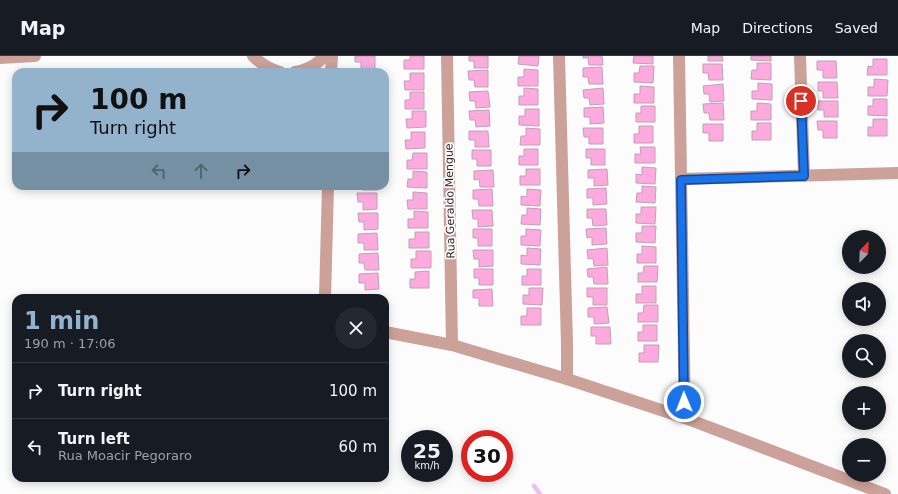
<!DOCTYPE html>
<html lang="en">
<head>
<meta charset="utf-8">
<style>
  body { margin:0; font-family:"DejaVu Sans",sans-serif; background:#242831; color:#f1f3f6; height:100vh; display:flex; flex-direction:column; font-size:15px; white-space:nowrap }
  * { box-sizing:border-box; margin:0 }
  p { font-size:13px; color:#9ea1a6 }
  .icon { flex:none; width:22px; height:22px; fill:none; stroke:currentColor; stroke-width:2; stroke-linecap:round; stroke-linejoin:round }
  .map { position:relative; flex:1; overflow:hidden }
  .drawer { position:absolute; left:12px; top:238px; width:377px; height:188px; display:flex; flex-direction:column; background:#171b24; border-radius:12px; box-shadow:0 2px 10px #0003 }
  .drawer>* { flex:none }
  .hud { position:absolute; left:12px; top:12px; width:377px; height:122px; border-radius:12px; box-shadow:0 2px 10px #0003; background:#93b3cc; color:#111; overflow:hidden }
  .needle { width:26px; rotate:23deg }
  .tools { position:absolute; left:842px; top:174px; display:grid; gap:8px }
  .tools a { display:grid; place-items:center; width:44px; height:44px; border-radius:50%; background:#171b24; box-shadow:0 2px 10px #0003; font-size:20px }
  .speed { position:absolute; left:401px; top:374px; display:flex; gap:8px; font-size:20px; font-weight:700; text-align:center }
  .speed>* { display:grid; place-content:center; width:52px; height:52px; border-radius:50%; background:#171b24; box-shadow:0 2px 10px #0003; line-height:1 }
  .speed small { font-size:10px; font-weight:400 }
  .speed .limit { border:6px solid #d22; background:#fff; color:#111 }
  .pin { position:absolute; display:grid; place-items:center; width:34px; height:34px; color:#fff; margin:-17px; border:2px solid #fff; border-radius:50%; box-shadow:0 1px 4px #0007 }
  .me { position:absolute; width:44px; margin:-22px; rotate:359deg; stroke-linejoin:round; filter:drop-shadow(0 0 3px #0008) }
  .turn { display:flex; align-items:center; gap:14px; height:84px; padding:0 12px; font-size:18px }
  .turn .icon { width:52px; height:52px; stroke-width:2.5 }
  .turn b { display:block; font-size:28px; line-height:34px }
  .lanes { display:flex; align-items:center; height:38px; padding:0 12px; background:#0003; justify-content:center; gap:20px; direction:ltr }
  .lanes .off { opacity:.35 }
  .round { display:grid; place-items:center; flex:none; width:42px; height:42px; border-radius:21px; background:#242831 }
  .summary { display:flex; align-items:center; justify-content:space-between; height:68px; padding:0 12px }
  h1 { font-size:24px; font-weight:700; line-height:30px; color:#93b3cc }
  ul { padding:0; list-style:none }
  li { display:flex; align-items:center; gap:12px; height:56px; padding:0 12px; border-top:1px solid #363941 }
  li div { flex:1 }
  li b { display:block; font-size:15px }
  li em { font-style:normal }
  header { display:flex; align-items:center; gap:24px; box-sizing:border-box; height:56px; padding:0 20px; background:#171b24; border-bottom:1px solid #363941 }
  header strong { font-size:19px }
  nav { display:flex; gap:22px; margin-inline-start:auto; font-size:14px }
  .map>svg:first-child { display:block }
</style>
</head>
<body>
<header>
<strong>Map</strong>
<nav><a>Map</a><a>Directions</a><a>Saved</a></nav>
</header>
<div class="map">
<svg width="898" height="438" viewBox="0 0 898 438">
  <rect width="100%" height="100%" fill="#fcfcfc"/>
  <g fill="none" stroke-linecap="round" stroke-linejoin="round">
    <path stroke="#ebbef8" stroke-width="4.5" d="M534,430L540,438"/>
  </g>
  <g fill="#fdabde" stroke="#c0a0b3">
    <path d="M355,0H375V13H361V6H355Z"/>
    <path d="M410,0H424V13H404V4H410Z"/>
    <path d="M469,0H488V12H474V5H469Z"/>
    <path d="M519,0H539L538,10L518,8Z"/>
    <path d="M583,0H602L603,9H589L588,2H583Z"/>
    <path d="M634,0H653V8L633,7Z"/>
    <path d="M708,0H722L723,5H708Z"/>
    <path d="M751,0H771V5L751,4Z"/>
    <path d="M873,3H887V19H867L868,10L873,11Z"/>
    <path d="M817,5H836L837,22H823V14H817Z"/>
    <path d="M757,7H771V24L751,23L752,14H757Z"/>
    <path d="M703,8H722L723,24H709L708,17H703Z"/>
    <path d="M640,10H654L653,27L634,26V17H639Z"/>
    <path d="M602,11L603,28H589L588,21H583V12Z"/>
    <path d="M524,13L538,14V30H518V21H524Z"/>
    <path d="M488,14V31H475L474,24H469L468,15Z"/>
    <path d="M410,17H424V34H405L404,25H410Z"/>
    <path d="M874,23L888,24L887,40H868V31H874Z"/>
    <path d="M818,26H837L838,42H823V35H818Z"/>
    <path d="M758,27L772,28V44L752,43V35H758Z"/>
    <path d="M723,28L724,45L710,46L709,38H704L703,30Z"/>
    <path d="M640,30L654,31V47H634V38H640Z"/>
    <path d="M524,32L538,33V49H519V40H524Z"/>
    <path d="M603,32L604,48L590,49L589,42H584L583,34Z"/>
    <path d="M488,35L490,51L476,52L475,45H470L469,36Z"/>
    <path d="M410,36H424V53H405V44H410Z"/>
    <path d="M873,43H887V60L868,59V50H873Z"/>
    <path d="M818,45H838V61H824V54H818Z"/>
    <path d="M723,47L724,64H710L709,57H704L703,48Z"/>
    <path d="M757,47L771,48V64H751V55H757Z"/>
    <path d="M641,50H655V66H636V57H641Z"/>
    <path d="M603,51L604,67L590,68V61H584V52Z"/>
    <path d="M525,53H539V70L519,69V60H525Z"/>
    <path d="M489,54L490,70L476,71L475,64H470L469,55Z"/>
    <path d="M412,55H426V71L407,72L406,63H412Z"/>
    <path d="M873,63H887V80H868V71H873Z"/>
    <path d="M817,65H837V82H823V74H818Z"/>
    <path d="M757,67H771V84H752V75H757Z"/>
    <path d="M703,68H723V85H709V77H703Z"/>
    <path d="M639,70H653V87H634V78H639Z"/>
    <path d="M526,72L540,73V89H520L521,80H526Z"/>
    <path d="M583,72H603V88H589V81H584Z"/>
    <path d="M469,75H488L489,91H475V84H469Z"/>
    <path d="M411,76H425V92L406,93L405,84H411Z"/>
    <path d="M640,91H655V107H635V98H641Z"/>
    <path d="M524,93H538V109H519V100H524Z"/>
    <path d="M586,93H605V109H591V102H586Z"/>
    <path d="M472,94H491V110H477V103H472Z"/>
    <path d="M413,97H427V113H407V104H412Z"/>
    <path d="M642,111L656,112L655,128L636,127V118L642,119Z"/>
    <path d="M526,113H540V129H520V120H526Z"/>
    <path d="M607,113L608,129L594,130V122H588V114Z"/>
    <path d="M493,114L494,131H480L479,123L474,124V115Z"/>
    <path d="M413,115L427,116V132L407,131L408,123H413Z"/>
    <rect x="363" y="130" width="14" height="4"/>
    <path d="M642,130L656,131L655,147L636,146L637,137H642Z"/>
    <path d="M606,132L607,148L593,149V142H587V133Z"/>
    <path d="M492,133L493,150H479L478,143H473V134Z"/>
    <path d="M527,133L541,134L540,150L521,149V140L527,141Z"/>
    <path d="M413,136L427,137V153H408L407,144H413Z"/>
    <path d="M357,137H377V153L363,154V146H358Z"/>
    <path d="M641,151H656L655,168L636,167V158H641Z"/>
    <path d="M527,152L541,153L540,169L521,168L522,159H527Z"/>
    <path d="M587,153H606L607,169L593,170L592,162H587Z"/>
    <path d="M472,154H492L493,170L478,171V163H473Z"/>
    <path d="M414,155L428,156V172H408V163H414Z"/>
    <path d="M358,157H378V173L364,174V166H359Z"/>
    <path d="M642,170H656L655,187L636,186V177H642Z"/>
    <path d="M606,172L607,188L592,189V181L587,182L586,173Z"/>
    <path d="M473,173H492V190H478V182H473Z"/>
    <path d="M526,173L541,174L540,190L521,189V180H526Z"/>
    <path d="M415,176H429V192H409V183H415Z"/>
    <path d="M377,177L378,194H364V187H358V178Z"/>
    <path d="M642,190L656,191V207H637V198H642Z"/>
    <path d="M527,192L541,193L540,209L521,208V199L527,200Z"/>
    <path d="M607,192L608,209L594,210L593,202L588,203L587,194Z"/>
    <path d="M473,194H493V210L479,211V203H474Z"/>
    <path d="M416,195H431V212H411V203H416Z"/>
    <path d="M378,197L379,214H365L364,207H359V198Z"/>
    <path d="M644,210H658L657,226H638V217H643Z"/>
    <path d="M607,211L608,228H594L593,221H588L587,213Z"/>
    <path d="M474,213H493V229H479V222H474Z"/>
    <path d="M527,213H541V229H522V220H527Z"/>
    <path d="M429,215V232H410V223H415V216Z"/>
    <path d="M378,217L379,233L365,234V227H359V218Z"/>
    <path d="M642,230H656V247H636V238H642Z"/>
    <path d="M529,232H543L542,249L523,248V239H529Z"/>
    <path d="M587,232H607V249H593V241H587Z"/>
    <path d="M492,233L493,250H479V242H473V234Z"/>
    <path d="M644,249H658V266H638V257H643Z"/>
    <path d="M607,251L609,267L594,268V261H588V252Z"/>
    <path d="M527,252H541V269H521V260H527Z"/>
    <path d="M643,269H657V285H638V276H643Z"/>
    <path d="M591,271H610L611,288H596V280H591Z"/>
    <path d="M644,289H659L658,306H639V297H644Z"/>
  </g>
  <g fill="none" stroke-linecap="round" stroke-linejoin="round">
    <g stroke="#cba19a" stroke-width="12">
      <path d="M253,0C261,8 269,13 280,16"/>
      <path d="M447,0L452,289"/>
      <path d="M559,0L567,288V323"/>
      <path d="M679,0L685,362"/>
      <path d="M800,0L804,120"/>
      <path d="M0,2L35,0"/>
      <path d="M295,16C307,14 317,9 324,0"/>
      <path d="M331,16L332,0"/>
      <path d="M681,123L898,117"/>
      <path d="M325,242L328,130"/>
      <path d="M385,276L452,289L567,323L685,362L885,438"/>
    </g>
  </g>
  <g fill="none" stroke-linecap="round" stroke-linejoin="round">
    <defs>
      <path id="route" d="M684,346L681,124L804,120L801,45"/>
    </defs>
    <use href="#route" stroke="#114b97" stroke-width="10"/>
    <use href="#route" stroke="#1a73e8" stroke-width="7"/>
  </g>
  <g text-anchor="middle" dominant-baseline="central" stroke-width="3.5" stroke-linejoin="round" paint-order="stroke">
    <g font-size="11" fill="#332427" stroke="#fcfcfc">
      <text transform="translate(450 145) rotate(-91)">Rua Geraldo Mengue</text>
    </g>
  </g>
</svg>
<div class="tools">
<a><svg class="needle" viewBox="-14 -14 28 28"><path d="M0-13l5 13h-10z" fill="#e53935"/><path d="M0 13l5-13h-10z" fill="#9ea1a6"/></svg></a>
<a><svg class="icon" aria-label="sound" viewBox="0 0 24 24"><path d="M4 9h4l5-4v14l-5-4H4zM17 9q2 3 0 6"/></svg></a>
<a><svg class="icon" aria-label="search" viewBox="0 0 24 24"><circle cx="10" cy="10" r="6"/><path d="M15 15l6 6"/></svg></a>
<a>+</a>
<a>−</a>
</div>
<div class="speed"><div>25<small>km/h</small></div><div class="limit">30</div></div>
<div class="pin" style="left:801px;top:45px;background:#d93025"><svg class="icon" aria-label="arrive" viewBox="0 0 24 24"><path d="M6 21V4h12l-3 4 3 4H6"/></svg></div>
<svg class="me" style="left:684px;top:346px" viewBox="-20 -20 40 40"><circle r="17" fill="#1a73e8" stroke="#fff" stroke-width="3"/><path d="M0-11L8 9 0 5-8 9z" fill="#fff"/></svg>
<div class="hud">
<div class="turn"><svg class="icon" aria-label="right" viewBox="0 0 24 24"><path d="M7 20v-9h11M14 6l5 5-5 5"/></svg><div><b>100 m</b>Turn right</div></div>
<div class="lanes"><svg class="icon off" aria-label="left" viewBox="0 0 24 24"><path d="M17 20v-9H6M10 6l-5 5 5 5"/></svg><svg class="icon off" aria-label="ahead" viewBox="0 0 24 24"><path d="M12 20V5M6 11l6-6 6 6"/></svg><svg class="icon" aria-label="right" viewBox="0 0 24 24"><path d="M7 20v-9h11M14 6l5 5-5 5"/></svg></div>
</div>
<section class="drawer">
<div class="summary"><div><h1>1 min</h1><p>190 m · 17:06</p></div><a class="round"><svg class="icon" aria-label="close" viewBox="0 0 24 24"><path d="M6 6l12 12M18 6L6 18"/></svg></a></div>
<ul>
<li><svg class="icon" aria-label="right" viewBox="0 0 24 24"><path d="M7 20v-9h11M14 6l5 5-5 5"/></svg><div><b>Turn right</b></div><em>100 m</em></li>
<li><svg class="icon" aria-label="left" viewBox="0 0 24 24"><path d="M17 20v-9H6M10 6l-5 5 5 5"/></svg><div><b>Turn left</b><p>Rua Moacir Pegoraro</p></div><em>60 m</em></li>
</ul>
</section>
</div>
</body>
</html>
